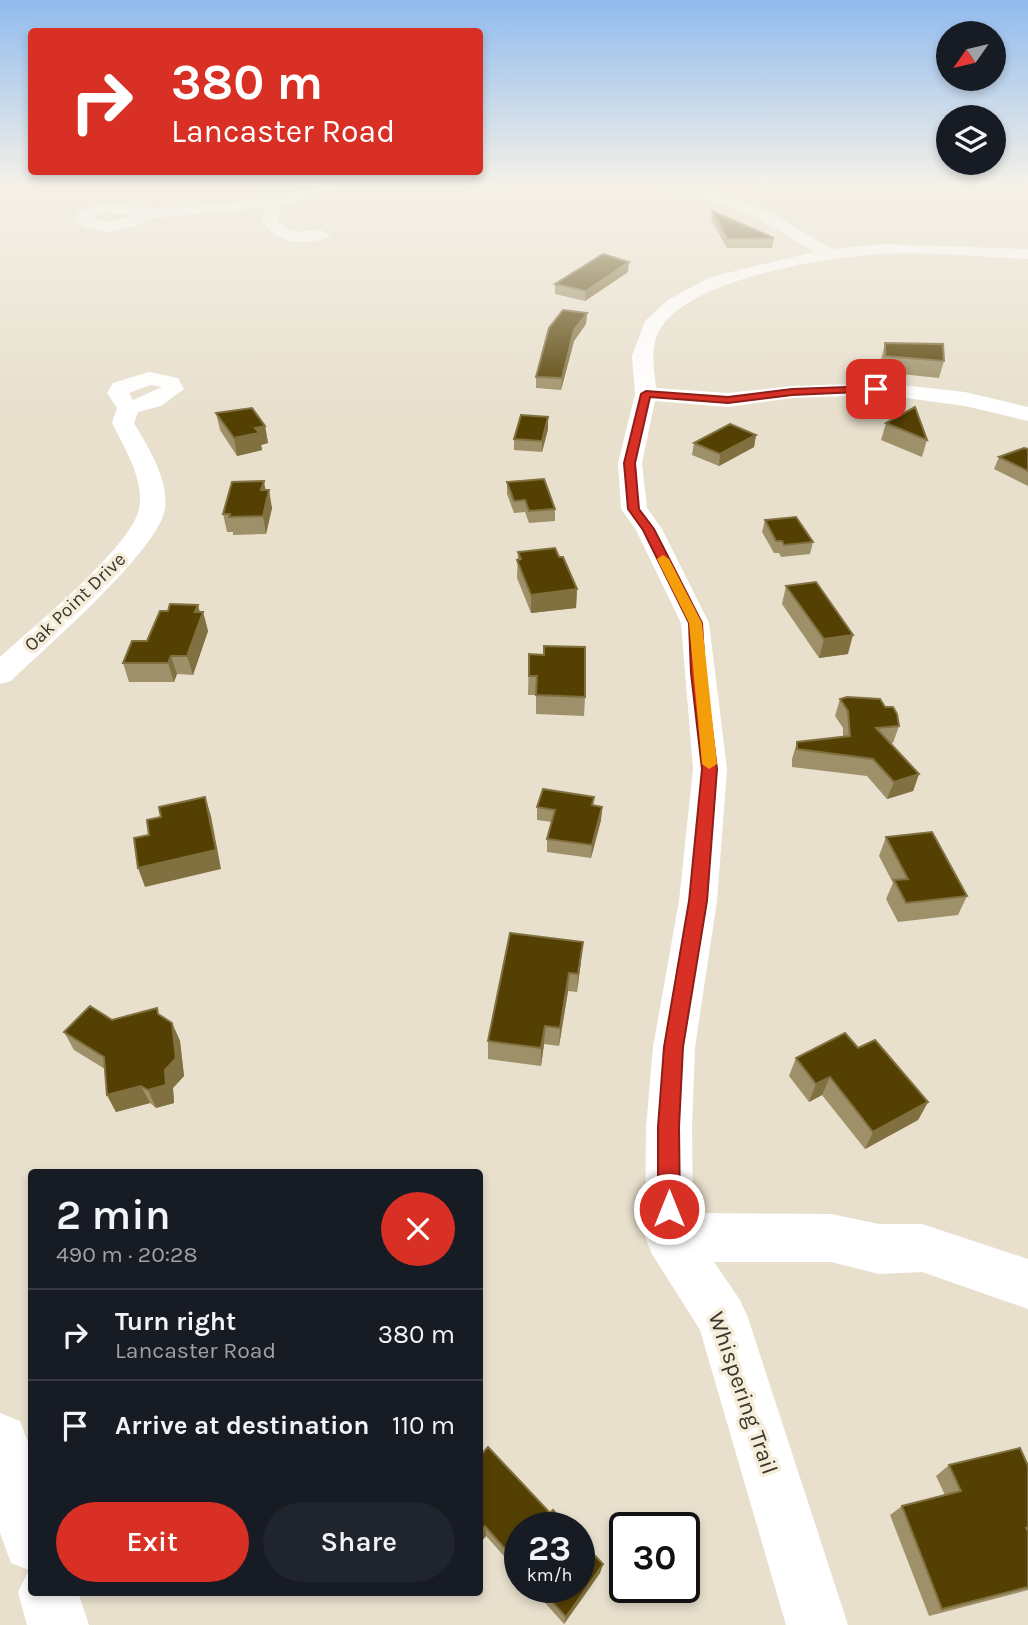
<!DOCTYPE html>
<html lang="en">
<head>
<meta charset="utf-8">
<style>
  body { margin:0; font-family:Karla,sans-serif; background:#20242c; color:#f1f3f6; height:100vh; display:flex; flex-direction:column; font-size:26px; white-space:nowrap }
  * { box-sizing:border-box; margin:0 }
  p { font-size:23px; color:#9ea1a6 }
  .icon { flex:none; width:38px; height:38px; fill:none; stroke:currentColor; stroke-width:2; stroke-linecap:round; stroke-linejoin:round }
  .map { position:relative; flex:1; overflow:hidden }
  .sheet { position:absolute; left:28px; top:1169px; width:455px; height:427px; display:flex; flex-direction:column; background:#171b24; border-radius:7px; box-shadow:0 4px 10px #0003 }
  .sheet>* { flex:none }
  .banner { position:absolute; left:28px; top:28px; width:455px; height:147px; border-radius:7px; box-shadow:0 4px 10px #0003; background:#d93025; color:#fff; overflow:hidden }
  .needle { width:46px; rotate:236deg }
  .fabs { position:absolute; left:936px; top:21px; display:grid; gap:14px }
  .fabs a { display:grid; place-items:center; width:70px; height:70px; border-radius:50%; background:#171b24; box-shadow:0 4px 10px #0003; font-size:35px }
  .speed { position:absolute; left:504px; top:1512px; display:flex; gap:14px; font-size:35px; font-weight:700; text-align:center }
  .speed>* { display:grid; place-content:center; width:91px; height:91px; border-radius:50%; background:#171b24; box-shadow:0 4px 10px #0003; line-height:1 }
  .speed small { font-size:18px; font-weight:400 }
  .speed .limit { border:4px solid #111; border-radius:10px; background:#fff; color:#111 }
  .pin { position:absolute; display:grid; place-items:center; width:60px; height:60px; color:#fff; margin:-30px; border-radius:14px; box-shadow:0 4px 10px #0006 }
  .me { position:absolute; width:77px; margin:-38px; rotate:0deg; stroke-linejoin:round; filter:drop-shadow(0 0 5px #0008) }
  .turn { display:flex; align-items:center; gap:24px; height:147px; padding:0 28px; font-size:32px }
  .turn .icon { width:91px; height:91px; stroke-width:2.5 }
  .turn b { display:block; font-size:49px; line-height:60px }
  .round { display:grid; place-items:center; flex:none; width:74px; height:74px; border-radius:37px; background:#20242c }
  .overview { display:flex; align-items:center; justify-content:space-between; height:119px; padding:0 28px }
  h1 { font-size:42px; font-weight:600; line-height:52px }
  .cta { display:flex; gap:14px; margin-top:auto; padding:14px 28px }
  .cta a { flex:1; height:80px; border-radius:42px; background:#d93025; color:#fff; font-size:28px; font-weight:600; line-height:80px; text-align:center }
  .cta a+a { background:#20242c; color:#f1f3f6 }
  ul { padding:0; list-style:none }
  li { display:flex; align-items:center; gap:21px; height:91px; padding:0 28px; border-top:2px solid #363941 }
  li div { flex:1 }
  li b { display:block; font-size:26px }
  li em { font-style:normal }
  .map>svg:first-child { display:block }
</style>
</head>
<body>
<div class="map">
<svg width="1028" height="1625" viewBox="0 0 1028 1625">
  <rect width="100%" height="100%" fill="#e8e0cd"/>
  <g fill="none" stroke-linecap="round" stroke-linejoin="round">
    <g fill="#fff" fill-rule="evenodd">
      <path d="M330,184H352L350,187L282,204L278,221C296,243 316,221 330,235L328,238C302,245 278,245 262,221L266,207L153,218L132,227L108,232L84,227L74,220L79,212C111,199 128,209 159,208C216,207 276,199 330,184ZM105,213L134,215L108,222L91,218Z"/>
      <path d="M652,184H677L720,194L771,213L832,249L882,244L1028,249V259C979,257 928,251 879,254C823,258 696,278 662,326C649,344 654,368 656,388L728,393L792,386L884,383L965,392L1028,407V421L965,406L884,395L792,398L728,407L655,401L642,463L647,508L662,529L709,623L727,769L717,901L695,1047L692,1127L693,1213L831,1214L879,1224H922L1028,1259V1309L922,1272L879,1274L831,1262H714L740,1300L748,1318L848,1625H786L700,1330L652,1254L645,1237L646,1127L653,1047L679,901L693,769L681,623L636,530L621,509L618,463L635,394L632,356L645,321L668,300L710,277L814,252L759,219L710,200L654,187Z"/>
      <path d="M149,372L178,378L184,389L161,406L138,412L134,423C148,447 169,479 165,509C158,551 45,648 11,681L0,684V657C31,629 132,546 139,509C145,480 124,447 112,423L117,408L107,393L113,383ZM151,385L162,387L133,400L129,393Z"/>
      <path d="M0,1413L20,1421L32,1453V1592H78L89,1625H27L18,1592L29,1570L11,1563L0,1533Z"/>
    </g>
  </g>
  <g fill="#9e9068">
    <path d="M712,211L774,238L772,248H727L711,220Z"/>
    <path d="M628,272L585,301L555,294V284Z"/>
    <path d="M587,313L586,324L574,341L561,390L536,388V377Z"/>
    <path d="M885,343L944,361L939,378L881,372V359Z"/>
    <path d="M216,413L265,426L268,443L261,445L262,450L237,456L220,430Z"/>
    <path d="M886,423L927,440L922,457L881,440Z"/>
    <path d="M548,429L542,452L514,450V439Z"/>
    <path d="M756,435L754,447L719,466L692,455L694,443Z"/>
    <path d="M1028,449V486L994,469L999,457Z"/>
    <path d="M507,482L555,509V521L529,523L525,512L514,513L507,494Z"/>
    <path d="M265,490L272,508L266,534L233,535V532H227L223,514Z"/>
    <path d="M765,520L813,542L810,554L781,557L779,553H774L762,532Z"/>
    <path d="M518,552L559,557L577,589L576,608L531,613L517,578Z"/>
    <path d="M786,586L848,654L819,658L782,604Z"/>
    <path d="M198,605L200,612H203L208,631L193,675L177,674L174,682H129L123,663L147,641L168,611Z"/>
    <path d="M529,654L585,697L584,716L536,714V695H528Z"/>
    <path d="M840,699L899,726L893,743H890L919,774L913,791L887,799L867,776L792,767V759L797,742L843,737V728L835,716Z"/>
    <path d="M593,806L602,807L601,820L591,858L547,852V839L552,822L537,820V807Z"/>
    <path d="M886,837L967,896L958,915L898,922L886,899L893,883L879,856Z"/>
    <path d="M581,961L577,992L568,991L559,1046L544,1044L541,1066L488,1059V1041Z"/>
    <path d="M160,1016L172,1023L180,1041L184,1076L173,1088L174,1103L156,1108L150,1103L116,1112L107,1095L105,1069L74,1050L64,1032L112,1020Z"/>
    <path d="M858,1048L928,1102L918,1120L865,1149L822,1095L809,1102L789,1076L796,1058Z"/>
    <path d="M480,1456L569,1528H520V1574L486,1536L480,1543Z"/>
    <path d="M949,1465L1028,1466V1590L929,1616L890,1515L902,1506L945,1495L936,1476Z"/>
    <path d="M603,1564L600,1573L564,1624L531,1587H579Z"/>
  </g>
  <g fill="#817040">
    <path d="M629,262L628,272L585,301L586,291Z"/>
    <path d="M587,313L586,324L574,341L561,390L562,378L574,330Z"/>
    <path d="M548,417V429L542,452V441Z"/>
    <path d="M265,426L268,443L261,445L262,450L237,456L234,438L255,428Z"/>
    <path d="M756,435L754,447L719,466L720,454Z"/>
    <path d="M264,481L267,498L269,490L272,508L266,534L263,516L261,490Z"/>
    <path d="M577,589L576,608L531,613V595Z"/>
    <path d="M198,605L201,618L203,612L208,631L193,675L187,656L195,612Z"/>
    <path d="M853,635L848,654L819,658L824,639Z"/>
    <path d="M171,656L177,674L174,682L168,663Z"/>
    <path d="M919,774L913,791L887,799L894,782Z"/>
    <path d="M205,797L211,816L221,869L145,887L138,868Z"/>
    <path d="M602,807L601,820L591,858L592,845Z"/>
    <path d="M583,942L581,961L577,992L578,974Z"/>
    <path d="M569,973L568,991L559,1046L560,1028Z"/>
    <path d="M172,1023L180,1041L184,1076L173,1088L174,1103L156,1108L148,1090L165,1070Z"/>
    <path d="M545,1026L544,1044L541,1066V1048Z"/>
    <path d="M830,1077L822,1095L809,1102L816,1084Z"/>
    <path d="M141,1086L150,1103L116,1112L107,1095Z"/>
    <path d="M928,1102L918,1120L865,1149L873,1132Z"/>
    <path d="M485,1526L486,1536L480,1543V1533Z"/>
    <path d="M603,1564L600,1573L564,1624L566,1617Z"/>
  </g>
  <g fill="#554003" stroke="#817040" stroke-width="2">
    <path d="M712,211L774,238L728,239Z"/>
    <path d="M603,254L629,262L586,291L555,284Z"/>
    <path d="M563,310L587,313L574,330L562,378L536,377L549,328Z"/>
    <path d="M885,343L943,344L944,361L885,356Z"/>
    <path d="M915,407L927,440L886,423Z"/>
    <path d="M252,408L265,426L255,428L259,433L234,438L216,413Z"/>
    <path d="M521,415L548,417L542,441L514,439Z"/>
    <path d="M730,424L756,435L720,454L694,443Z"/>
    <path d="M1024,448L1028,449V471L999,457Z"/>
    <path d="M544,479L555,509L529,511L525,500L514,501L507,482Z"/>
    <path d="M264,481L261,490H269L263,516L229,517L230,514H223L232,482Z"/>
    <path d="M796,517L813,542L784,545L782,541H776L765,520Z"/>
    <path d="M555,548L559,557H563L577,589L531,595L517,560L521,559L518,552Z"/>
    <path d="M816,582L853,635L824,639L786,586Z"/>
    <path d="M170,604L198,605L195,612H203L187,656H171L168,663H123L132,641H147L160,611H168Z"/>
    <path d="M544,646L585,647V697L536,695L537,676H529V654L544,655Z"/>
    <path d="M847,697L880,699L885,707H893L897,714L899,726L876,728L919,774L894,782L873,759L797,749V742L850,736L848,711L840,699Z"/>
    <path d="M543,789L594,797L592,805L602,807L592,845L547,839L555,810L537,807Z"/>
    <path d="M205,797L216,850L138,868L134,838L149,835L147,820L161,817L159,807Z"/>
    <path d="M932,832L967,896L906,903L894,880L908,879L886,837Z"/>
    <path d="M510,933L583,942L578,974L569,973L560,1028L545,1026L541,1048L488,1041Z"/>
    <path d="M90,1006L112,1020L157,1008L158,1014L172,1023L176,1058L165,1070L166,1085L148,1090L141,1086L107,1095L104,1057L64,1032Z"/>
    <path d="M845,1033L858,1048L875,1040L928,1102L873,1132L830,1077L816,1084L796,1058Z"/>
    <path d="M488,1447L550,1513L553,1510L569,1528H520V1566L485,1526L480,1533V1456Z"/>
    <path d="M1020,1448L1028,1466V1527L1026,1528L1028,1531V1587L942,1609L902,1506L961,1491L949,1465Z"/>
    <path d="M579,1539L603,1564L566,1617L539,1587H579Z"/>
  </g>
  <linearGradient id="sky" x2="0" y2="1"><stop stop-color="#90bbee"/><stop offset="0.45" stop-color="#f5f1e8"/><stop offset="1" stop-color="#f5f1e8" stop-opacity="0"/></linearGradient>
  <rect width="1028" height="411" fill="url(#sky)"/>
  <path fill="#d93025" stroke="#8d1f18" stroke-width="2" d="M876,386L881,389L880,391L792,395L728,403L650,397L635,463L639,509L654,529L702,623L705,673L717,769L707,901L683,1047L679,1127L680,1209L676,1217L669,1220L661,1217L658,1209V1127L664,1047L689,901L702,769L691,673L689,623L643,530L628,509L624,463L641,394L646,391L728,397L792,389Z"/>
  <path fill="#f59e0b" d="M663,555L669,559L702,623L717,764L709,769L702,764L689,623L657,559Z"/>
  <g text-anchor="middle" dominant-baseline="central" stroke-width="7" stroke-linejoin="round" paint-order="stroke">
    <g font-size="19" fill="#39362e" stroke="#f5edda">
      <text transform="translate(75 602) rotate(-44)">Oak Point Drive</text>
    </g>
    <g font-size="23" fill="#39362e" stroke="#f5edda">
      <text transform="translate(743 1393) rotate(71)">Whispering Trail</text>
    </g>
  </g>
</svg>
<div class="fabs">
<a><svg class="needle" viewBox="-14 -14 28 28"><path d="M0-13l5 13h-10z" fill="#e53935"/><path d="M0 13l5-13h-10z" fill="#9ea1a6"/></svg></a>
<a><svg class="icon" aria-label="layers" viewBox="0 0 24 24"><path d="M12 4l9 5-9 5-9-5zM3 14l9 5 9-5"/></svg></a>
</div>
<div class="speed"><div>23<small>km/h</small></div><div class="limit">30</div></div>
<div class="pin" style="left:876px;top:389px;background:#d93025"><svg class="icon" aria-label="arrive" viewBox="0 0 24 24"><path d="M6 21V4h12l-3 4 3 4H6"/></svg></div>
<svg class="me" style="left:669px;top:1209px" viewBox="-20 -20 40 40"><circle r="17" fill="#d93025" stroke="#fff" stroke-width="3"/><path d="M0-11L8 9 0 5-8 9z" fill="#fff"/></svg>
<div class="banner">
<div class="turn"><svg class="icon" aria-label="right" viewBox="0 0 24 24"><path d="M7 20v-9h11M14 6l5 5-5 5"/></svg><div><b>380 m</b>Lancaster Road</div></div>
</div>
<section class="sheet">
<div class="overview"><div><h1>2 min</h1><p>490 m · 20:28</p></div><a class="round" style="background:#d93025;color:#fff"><svg class="icon" aria-label="close" viewBox="0 0 24 24"><path d="M6 6l12 12M18 6L6 18"/></svg></a></div>
<ul>
<li><svg class="icon" aria-label="right" viewBox="0 0 24 24"><path d="M7 20v-9h11M14 6l5 5-5 5"/></svg><div><b>Turn right</b><p>Lancaster Road</p></div><em>380 m</em></li>
<li><svg class="icon" aria-label="arrive" viewBox="0 0 24 24"><path d="M6 21V4h12l-3 4 3 4H6"/></svg><div><b>Arrive at destination</b></div><em>110 m</em></li>
</ul>
<div class="cta"><a>Exit</a><a>Share</a></div>
</section>
</div>
</body>
</html>
